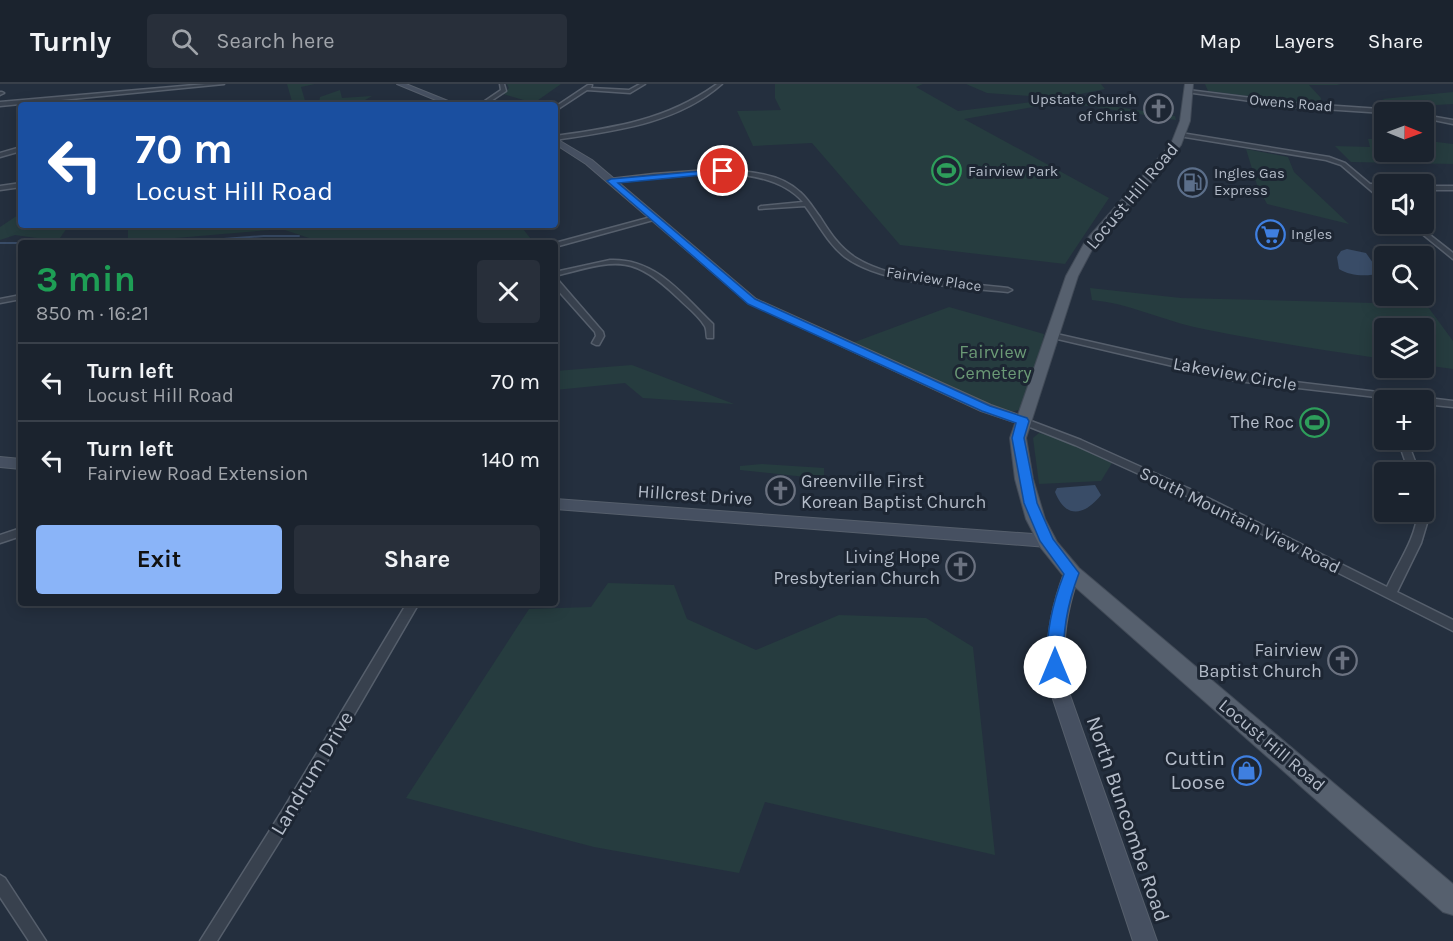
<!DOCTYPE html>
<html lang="en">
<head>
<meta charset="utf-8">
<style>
  body { margin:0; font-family:Karla,sans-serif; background:#282f3a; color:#f1f3f6; height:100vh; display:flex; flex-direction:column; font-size:22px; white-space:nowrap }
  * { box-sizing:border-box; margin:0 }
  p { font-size:20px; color:#a0a4aa }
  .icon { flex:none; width:33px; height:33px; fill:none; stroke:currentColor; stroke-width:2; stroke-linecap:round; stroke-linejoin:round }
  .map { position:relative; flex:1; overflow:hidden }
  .side { position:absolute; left:18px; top:156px; width:540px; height:366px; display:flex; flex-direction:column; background:#1b232e; border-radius:6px; box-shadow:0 3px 15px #0003,0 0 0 2px #39404a }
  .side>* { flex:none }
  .guide { position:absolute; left:18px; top:18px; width:540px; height:126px; border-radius:6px; box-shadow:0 3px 15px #0003,0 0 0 2px #39404a; background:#1a4fa0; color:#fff; overflow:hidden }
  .needle { width:39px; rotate:91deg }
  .fabs { position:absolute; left:1374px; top:18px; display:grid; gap:12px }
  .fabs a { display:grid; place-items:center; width:60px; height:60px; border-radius:6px; background:#1b232e; box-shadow:0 3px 15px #0003,0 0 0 2px #39404a; font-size:30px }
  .pin { position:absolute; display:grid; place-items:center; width:51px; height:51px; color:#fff; margin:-26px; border:3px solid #fff; border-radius:50%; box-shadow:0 2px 6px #0007 }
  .me { position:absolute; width:66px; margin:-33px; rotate:0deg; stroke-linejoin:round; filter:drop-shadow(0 0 4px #0008) }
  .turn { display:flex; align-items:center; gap:21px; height:126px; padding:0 18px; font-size:27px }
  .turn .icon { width:78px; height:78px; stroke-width:2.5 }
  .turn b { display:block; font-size:42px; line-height:51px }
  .round { display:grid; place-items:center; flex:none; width:63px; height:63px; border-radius:6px; background:#282f3a }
  .summary { display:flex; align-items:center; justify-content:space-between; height:102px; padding:0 18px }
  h1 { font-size:36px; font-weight:700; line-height:45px; color:#1e9e55 }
  .button { display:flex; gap:12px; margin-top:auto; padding:12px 18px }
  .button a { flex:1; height:69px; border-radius:6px; background:#8ab4f8; color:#111; font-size:24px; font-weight:700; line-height:69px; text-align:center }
  .button a+a { background:#282f3a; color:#f1f3f6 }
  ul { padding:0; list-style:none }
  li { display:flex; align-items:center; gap:18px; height:78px; padding:0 18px; border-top:2px solid #39404a }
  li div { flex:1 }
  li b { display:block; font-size:22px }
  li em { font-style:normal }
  header { display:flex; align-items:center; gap:36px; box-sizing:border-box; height:84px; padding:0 30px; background:#1b232e; border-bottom:2px solid #39404a }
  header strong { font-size:28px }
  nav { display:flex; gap:33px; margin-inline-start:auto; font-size:21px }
  .search { width:420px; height:54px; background:#282f3a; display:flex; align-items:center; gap:15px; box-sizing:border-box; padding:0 21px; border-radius:6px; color:#a0a4aa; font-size:22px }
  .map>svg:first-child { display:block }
</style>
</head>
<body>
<header>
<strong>Turnly</strong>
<div class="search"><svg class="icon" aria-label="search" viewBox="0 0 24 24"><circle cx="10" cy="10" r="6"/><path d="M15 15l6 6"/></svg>Search here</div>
<nav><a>Map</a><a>Layers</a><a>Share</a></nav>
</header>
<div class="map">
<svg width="1453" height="857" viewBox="0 0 1453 857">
  <rect width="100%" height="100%" fill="#242f3e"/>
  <g fill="#263c3f">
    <path d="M287,0H315L301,3L306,20L319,19L320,13L340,6L342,14L372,12L358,20L370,21H293Z"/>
    <path d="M507,0H561L534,19L503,10L509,4Z"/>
    <path d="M775,0H923L916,3L958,27L1040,17L1051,20L964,35L1109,114L1065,180L900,161L812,59L753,62L737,27L781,26L775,14Z"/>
    <path d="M966,0H1101L1105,5L1070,12L1067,15L1175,32L1176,36L1089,22L1069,21L1043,13L987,9Z"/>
    <path d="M1205,0H1337L1341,1H1309L1321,14L1320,21L1208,7Z"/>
    <path d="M1453,8V20L1403,23L1382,15Z"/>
    <path d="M1424,47L1429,57L1453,60V80L1351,78L1335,62L1370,63L1368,55H1384V68H1424Z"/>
    <path d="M1246,65L1288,73L1294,88L1349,140L1267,120L1257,101Z"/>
    <path d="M21,129V141H69L58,157L15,151L0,156V143Z"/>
    <path d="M128,141H520L534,159H365L361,154L318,157L282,145L128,158Z"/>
    <path d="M1090,204L1181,214L1411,220L1405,212H1420L1453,257V285L1424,281V244H1384V275C1321,266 1256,256 1194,243C1160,235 1127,219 1092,216Z"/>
    <path d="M949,223L1044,250L1040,271L1021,325L1012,328L998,326L852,259Z"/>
    <path d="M632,281L734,320L643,314L625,299L555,306V287Z"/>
    <path d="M1039,349L1061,355L1112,379L1101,397L1039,400L1033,354Z"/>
    <path d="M762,380L824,384V395L740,386V382Z"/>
    <path d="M608,499L674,501L687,535L756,566L839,531L926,534L973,563L995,771L765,718L739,789L594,763L406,714L529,525L591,523Z"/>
  </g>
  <g fill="#394c67">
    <path d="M1347,165L1366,169L1380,189C1367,193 1350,192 1339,185L1337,173L1341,167Z"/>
    <path d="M1095,401L1101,411C1085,431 1066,436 1055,408L1057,404Z"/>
  </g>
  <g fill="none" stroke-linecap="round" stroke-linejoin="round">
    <g stroke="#394c67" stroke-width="2">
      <path d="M0,159H21"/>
      <path d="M171,159L264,152H299"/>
    </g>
    <defs>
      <g id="street">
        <path d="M206,0H224L0,22V18Z"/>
        <path d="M500,0H504L506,7L485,21H479L501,6Z"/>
        <path d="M640,0H645L630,9L587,6L555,27V23L588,1H592L591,4L629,6Z"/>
        <path d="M717,0H722C677,40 613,47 555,56V52C614,44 667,36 717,0Z"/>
        <path d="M1188,6L1293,19L1395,26L1398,28L1384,29L1293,23L1186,8Z"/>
        <path d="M0,8H2L4,9L0,11Z"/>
        <path d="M1424,31L1453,36V40L1424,34Z"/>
        <path d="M1181,49L1329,73L1345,79L1370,100H1385L1384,104H1375L1384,112V117L1382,116L1341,81L1326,76L1179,52V50Z"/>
        <path d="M21,63V67L0,73V69Z"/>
        <path d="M709,86C739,87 776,86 800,108C808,115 814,125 820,133C830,149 840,164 856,174C897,199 961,198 1008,204L1012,206L1008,208C961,203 883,201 845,173C828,160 818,139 805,122L759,125V123L761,122L803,118C764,73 664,92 611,99L608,97L611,95L654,90Z"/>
        <path d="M21,99V103L0,106V102Z"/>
        <rect x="1424" y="102" width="29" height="4"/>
        <path d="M655,132L658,134L657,135L555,163V159Z"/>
        <path d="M1410,140H1416L1453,169V175Z"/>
        <path d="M610,176C656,174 683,211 713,240V254H707C706,250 707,244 704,241C698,231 686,222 678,214C630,168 615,177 555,192V188Z"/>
        <path d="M555,196H558L603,248L604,252L599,261H596L592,259L596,252L595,248L555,203Z"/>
        <path d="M21,211V215L0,219V215Z"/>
        <path d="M1049,249H1052L1237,291L1453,317V323L1424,320V316H1402L1237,297L1049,253Z"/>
        <path d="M1023,334L1081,356L1190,405L1387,503C1399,477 1415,456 1418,428H1424V424L1427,425L1428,428L1427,439L1421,459L1397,508L1453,536V547L1183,410L1075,361L1020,339L1018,337L1020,335Z"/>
        <path d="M1398,356H1407L1419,388H1409Z"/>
        <path d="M21,444V452L0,459V451Z"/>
        <path d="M407,519H419L294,734L217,857H200L284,724Z"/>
        <path d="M0,791L5,794L46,857H29L0,813Z"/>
      </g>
      <g id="secondary">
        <path d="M397,0H406L458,21H448Z"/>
        <path d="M555,54L592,76L756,215L991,321L1028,334L1030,337L1023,341L981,327L748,219L586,80L555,60Z"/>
        <path d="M0,373L21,375V385L0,383Z"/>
        <path d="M555,415L1047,451L1052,453L1055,457L1052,461L1047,463L555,425Z"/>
        <path d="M1072,483L1078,485L1080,489C1066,526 1061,561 1066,600L1157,857H1133L1048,600C1044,561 1050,526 1064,489L1066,485Z"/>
      </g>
      <path id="primary" d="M1185,0H1193L1190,37L1181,61L1156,93L1095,160L1078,192L1026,354L1033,395L1045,435L1057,458L1079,484L1453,800V831L1443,828L1065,494L1041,464L1026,435L1015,395L1010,354L1066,192L1086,156L1171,60L1180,37Z"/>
    </defs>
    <use href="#street" stroke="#565f6c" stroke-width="3"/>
    <use href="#secondary" stroke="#565f6c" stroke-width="2"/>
    <use href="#primary" stroke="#414a57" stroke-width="2"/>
    <use href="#street" fill="#38414e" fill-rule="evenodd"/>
    <use href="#secondary" fill="#465061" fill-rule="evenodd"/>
    <use href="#primary" fill="#56606e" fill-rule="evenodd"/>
  </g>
  <path fill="#1a73e8" stroke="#114b97" stroke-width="1.5" d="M725,85L726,87L723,89L618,99L755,215L990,322L1027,334L1029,337L1024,354L1037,419L1053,455L1079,489C1066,523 1063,548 1063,583L1060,588L1055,590L1049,588L1046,583C1047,548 1051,523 1064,490L1040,457L1024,419L1012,354L1016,339L982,327L748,220L607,97L611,95Z"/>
  <defs>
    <symbol id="church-ring" viewBox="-11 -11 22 22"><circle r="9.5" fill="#1d2633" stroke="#6b7280" stroke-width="1.5"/><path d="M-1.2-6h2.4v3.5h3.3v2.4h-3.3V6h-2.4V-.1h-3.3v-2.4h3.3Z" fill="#6b7280"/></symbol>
    <symbol id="stadium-ring" viewBox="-11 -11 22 22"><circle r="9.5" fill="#1d2633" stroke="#2e9e5b" stroke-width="1.5"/><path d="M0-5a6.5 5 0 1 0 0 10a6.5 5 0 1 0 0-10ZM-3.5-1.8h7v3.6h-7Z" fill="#2e9e5b"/></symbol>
    <symbol id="fuel-ring" viewBox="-11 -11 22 22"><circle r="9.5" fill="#1d2633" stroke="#5c6f8a" stroke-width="1.5"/><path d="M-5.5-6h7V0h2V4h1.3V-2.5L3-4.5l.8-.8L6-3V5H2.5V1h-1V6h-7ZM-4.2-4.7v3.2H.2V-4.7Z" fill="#5c6f8a"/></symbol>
    <symbol id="supermarket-ring" viewBox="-11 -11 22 22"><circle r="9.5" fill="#1d2633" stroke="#3f7fe0" stroke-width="1.5"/><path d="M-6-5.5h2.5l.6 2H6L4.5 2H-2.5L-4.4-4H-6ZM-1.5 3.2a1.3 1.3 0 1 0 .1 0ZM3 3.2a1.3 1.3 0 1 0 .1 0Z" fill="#3f7fe0"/></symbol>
    <symbol id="shop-ring" viewBox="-11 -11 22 22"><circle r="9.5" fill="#1d2633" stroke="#3f7fe0" stroke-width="1.5"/><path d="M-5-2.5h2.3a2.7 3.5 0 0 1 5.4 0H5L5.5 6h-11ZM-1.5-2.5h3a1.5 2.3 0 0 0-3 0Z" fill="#3f7fe0"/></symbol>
  </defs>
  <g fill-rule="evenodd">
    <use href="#church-ring" x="1142" y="8" width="33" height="33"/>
    <use href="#stadium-ring" x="930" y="70" width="33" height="33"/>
    <use href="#fuel-ring" x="1176" y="82" width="33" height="33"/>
    <use href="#supermarket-ring" x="1254" y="134" width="33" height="33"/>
    <use href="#stadium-ring" x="1298" y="322" width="33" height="33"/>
    <use href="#church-ring" x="764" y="390" width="33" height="33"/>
    <use href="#church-ring" x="944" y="466" width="33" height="33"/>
    <use href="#church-ring" x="1326" y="560" width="33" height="33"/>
    <use href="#shop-ring" x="1230" y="670" width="33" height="33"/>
  </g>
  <g text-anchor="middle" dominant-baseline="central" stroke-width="6" stroke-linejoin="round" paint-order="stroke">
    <g font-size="15" fill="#b4bcc9" stroke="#1d2633" text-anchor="start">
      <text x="1137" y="15" text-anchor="end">Upstate Church<tspan x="1137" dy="17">of Christ</tspan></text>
      <text x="968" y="87">Fairview Park</text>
      <text x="1214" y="89">Ingles Gas<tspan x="1214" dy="17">Express</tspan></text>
      <text x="1291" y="150">Ingles</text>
    </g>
    <g font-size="15" fill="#b4bcc9" stroke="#1d2633">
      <text transform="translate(1291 19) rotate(5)">Owens Road</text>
      <text transform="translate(934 195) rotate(9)">Fairview Place</text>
    </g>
    <g font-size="18" fill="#b4bcc9" stroke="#1d2633">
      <text transform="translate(1132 112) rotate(-50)">Locust Hill Road</text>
      <text transform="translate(1235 290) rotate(10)">Lakeview Circle</text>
      <text transform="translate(695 411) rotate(4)">Hillcrest Drive</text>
      <text transform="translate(1240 436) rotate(26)">South Mountain View Road</text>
      <text transform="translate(1272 661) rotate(40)">Locust Hill Road</text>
    </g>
    <g font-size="18" fill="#6b9a76" stroke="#1d2633">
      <text x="993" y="268">Fairview<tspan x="993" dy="21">Cemetery</tspan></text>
    </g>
    <g font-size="18" fill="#b4bcc9" stroke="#1d2633" text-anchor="end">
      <text x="1294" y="338">The Roc</text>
      <text x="801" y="397" text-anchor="start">Greenville First<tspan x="801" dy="21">Korean Baptist Church</tspan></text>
      <text x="940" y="473">Living Hope<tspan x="940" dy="21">Presbyterian Church</tspan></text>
      <text x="1322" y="566">Fairview<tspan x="1322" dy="21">Baptist Church</tspan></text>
    </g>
    <g font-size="21" fill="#b4bcc9" stroke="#1d2633" text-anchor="end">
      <text x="1225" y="674">Cuttin<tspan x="1225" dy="24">Loose</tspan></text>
    </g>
    <g font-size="21" fill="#b4bcc9" stroke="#1d2633">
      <text transform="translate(312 689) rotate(-59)">Landrum Drive</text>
      <text transform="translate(1128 735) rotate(71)">North Buncombe Road</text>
    </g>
  </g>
</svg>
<div class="fabs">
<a><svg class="needle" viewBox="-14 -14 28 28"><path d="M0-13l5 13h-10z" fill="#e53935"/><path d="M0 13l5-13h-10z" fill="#a0a4aa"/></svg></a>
<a><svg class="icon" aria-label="sound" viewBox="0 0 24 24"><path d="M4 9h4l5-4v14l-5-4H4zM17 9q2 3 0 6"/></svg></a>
<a><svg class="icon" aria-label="search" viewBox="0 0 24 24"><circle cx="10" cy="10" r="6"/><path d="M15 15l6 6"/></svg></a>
<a><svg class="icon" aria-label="layers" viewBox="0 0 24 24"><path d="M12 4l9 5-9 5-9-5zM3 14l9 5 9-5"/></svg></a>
<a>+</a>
<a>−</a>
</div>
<div class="pin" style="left:723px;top:87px;background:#d93025"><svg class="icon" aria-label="arrive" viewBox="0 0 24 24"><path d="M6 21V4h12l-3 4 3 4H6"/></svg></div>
<svg class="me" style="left:1055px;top:583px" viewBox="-20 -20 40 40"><circle r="19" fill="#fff"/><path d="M0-13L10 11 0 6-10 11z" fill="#1a73e8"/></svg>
<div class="guide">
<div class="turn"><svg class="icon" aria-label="left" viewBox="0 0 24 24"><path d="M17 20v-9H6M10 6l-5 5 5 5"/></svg><div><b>70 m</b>Locust Hill Road</div></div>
</div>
<section class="side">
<div class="summary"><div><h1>3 min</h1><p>850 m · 16:21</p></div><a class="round"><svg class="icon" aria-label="close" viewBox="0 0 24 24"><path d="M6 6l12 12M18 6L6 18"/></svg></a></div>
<ul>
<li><svg class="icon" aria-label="left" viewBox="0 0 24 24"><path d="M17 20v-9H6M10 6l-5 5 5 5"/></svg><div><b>Turn left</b><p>Locust Hill Road</p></div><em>70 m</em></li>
<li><svg class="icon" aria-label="left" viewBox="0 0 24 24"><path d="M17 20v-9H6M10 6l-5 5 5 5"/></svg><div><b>Turn left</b><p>Fairview Road Extension</p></div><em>140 m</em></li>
</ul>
<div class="button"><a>Exit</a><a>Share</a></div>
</section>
</div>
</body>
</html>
